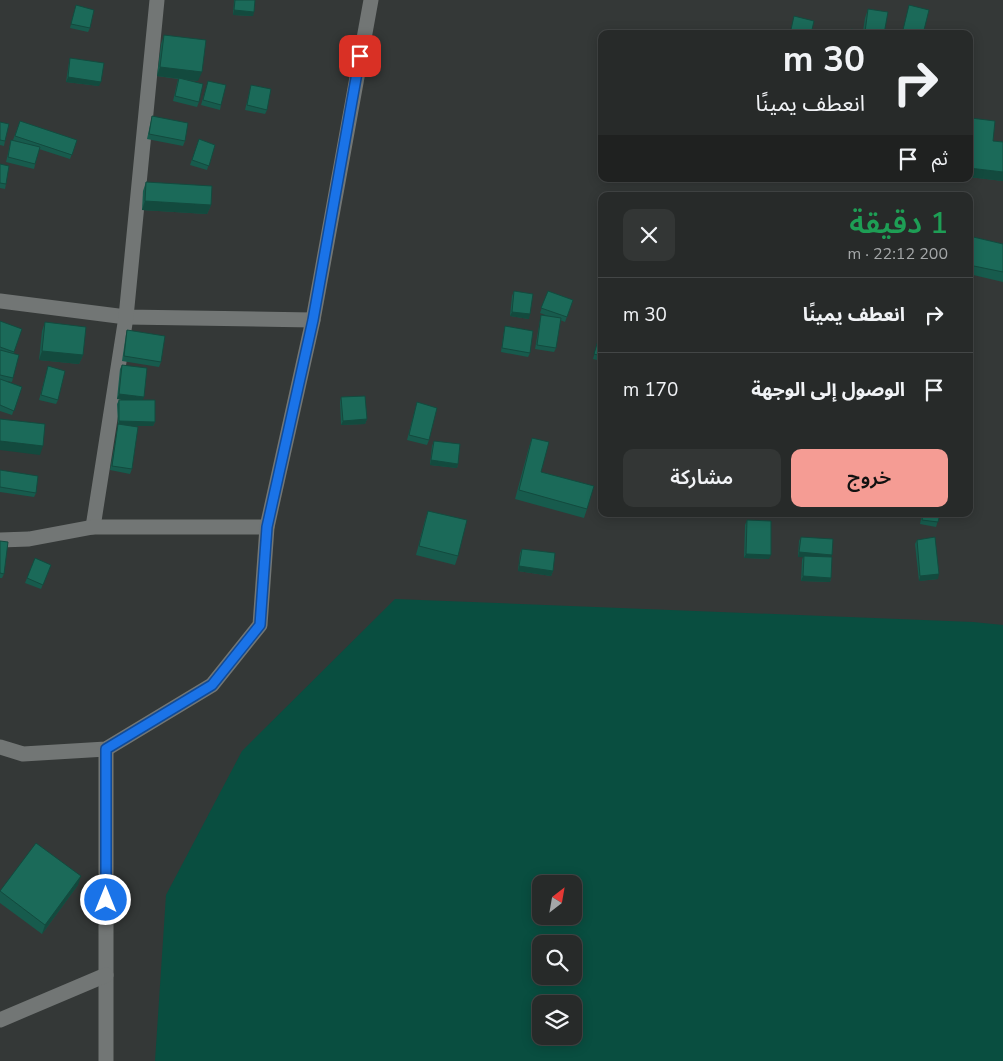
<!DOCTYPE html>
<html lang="ar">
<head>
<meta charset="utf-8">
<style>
  body { margin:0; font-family:"Nunito Sans","Noto Sans Arabic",sans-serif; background:#333635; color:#f1f3f6; direction:rtl; height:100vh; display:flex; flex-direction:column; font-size:19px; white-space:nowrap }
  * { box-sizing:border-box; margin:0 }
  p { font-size:16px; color:#a4a7a8 }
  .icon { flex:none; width:28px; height:28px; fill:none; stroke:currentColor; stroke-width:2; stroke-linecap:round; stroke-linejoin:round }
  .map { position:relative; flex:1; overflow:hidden; direction:ltr }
  .side { position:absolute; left:598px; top:192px; width:375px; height:325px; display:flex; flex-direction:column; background:#272a29; border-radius:10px; box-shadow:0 2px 12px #0003,0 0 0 1px #434646; direction:rtl }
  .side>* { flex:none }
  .hud { position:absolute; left:598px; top:30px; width:375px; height:152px; border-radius:10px; box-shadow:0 2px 12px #0003,0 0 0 1px #434646; direction:rtl; background:#272a29; color:#f1f3f6; overflow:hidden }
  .needle { width:32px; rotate:31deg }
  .controls { position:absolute; left:532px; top:875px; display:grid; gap:10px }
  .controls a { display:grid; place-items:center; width:50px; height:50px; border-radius:10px; background:#272a29; box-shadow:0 2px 12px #0003,0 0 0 1px #434646; font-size:25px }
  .pin { position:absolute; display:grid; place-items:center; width:42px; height:42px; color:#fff; margin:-21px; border-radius:10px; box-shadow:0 2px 8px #0006 }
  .me { position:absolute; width:55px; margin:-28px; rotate:0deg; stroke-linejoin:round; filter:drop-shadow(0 0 4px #0008) }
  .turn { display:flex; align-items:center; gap:18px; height:105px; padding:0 25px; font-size:22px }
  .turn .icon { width:65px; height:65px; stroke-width:2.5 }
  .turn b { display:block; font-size:35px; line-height:42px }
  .then { display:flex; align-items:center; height:48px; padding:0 25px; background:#0003; gap:10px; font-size:19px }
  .round { display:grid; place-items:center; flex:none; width:52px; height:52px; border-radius:10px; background:#333635 }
  .headline { display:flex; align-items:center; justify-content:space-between; height:85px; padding:0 25px }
  h1 { font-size:30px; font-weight:600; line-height:38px; color:#1e9e55 }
  .action { display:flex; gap:10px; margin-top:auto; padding:10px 25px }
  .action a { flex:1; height:58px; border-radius:10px; background:#f59c94; color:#111; font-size:20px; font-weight:600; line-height:58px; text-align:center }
  .action a+a { background:#333635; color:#f1f3f6 }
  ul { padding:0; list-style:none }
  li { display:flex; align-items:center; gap:15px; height:75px; padding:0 25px; border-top:1px solid #434646 }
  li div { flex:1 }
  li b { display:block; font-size:19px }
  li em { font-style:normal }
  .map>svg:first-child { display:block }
</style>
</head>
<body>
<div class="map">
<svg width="1003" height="1061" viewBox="0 0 1003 1061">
  <rect width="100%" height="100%" fill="#343837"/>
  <path fill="#094e40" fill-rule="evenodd" d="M395,599L973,622L1003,625V1061H155L166,895L242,751ZM541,884H574V916H541ZM541,944H574V976H541ZM541,1004H574V1036H541Z"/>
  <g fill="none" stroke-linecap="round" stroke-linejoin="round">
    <g stroke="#727675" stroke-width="15">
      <path d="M0,301L126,317L313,320"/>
      <path d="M93,527L126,317L157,0"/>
      <path d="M0,540L29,539L93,527H267"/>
      <path d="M0,747L23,754L106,749L212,685L260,625L267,527L313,320L371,0"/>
      <path d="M106,749V1061"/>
      <path d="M0,1020L106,975"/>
    </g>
  </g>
  <g fill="#175b4d">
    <path d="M234,0H255L253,16L233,15Z"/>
    <path d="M76,5L90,28L88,32L70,28Z"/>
    <path d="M868,9L884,34H849L851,29L863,31L865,18Z"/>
    <path d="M164,35L198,81L187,80L199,102L197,107L173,101L178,79L157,76L161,44Z"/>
    <path d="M70,58L99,86L66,82L69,62Z"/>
    <path d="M208,81L221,105L220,110L201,105Z"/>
    <path d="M251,85L267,110L265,114L245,110Z"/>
    <path d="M152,116L185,141L183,146L147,139Z"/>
    <path d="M971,118L993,141L1003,142V181L969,177V125Z"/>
    <path d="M20,121L77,140L70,159L39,149L34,169L6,162L11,140L20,142L13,140Z"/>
    <path d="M0,122L5,141L4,146L0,145Z"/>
    <path d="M199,139L215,145L207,170L190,165Z"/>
    <path d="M0,164L6,184L5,189L0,188Z"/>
    <path d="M146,182L211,205L207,214L142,210L143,191Z"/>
    <path d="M969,236L1003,244V282L969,274Z"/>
    <path d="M514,291L529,319L510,316L512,296Z"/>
    <path d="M548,291L573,300L565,322L560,320L556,348L554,352L535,349L540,320L541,315L548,316L540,313Z"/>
    <path d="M0,321L14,352L13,378L12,382L6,381L22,387L12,415L0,411Z"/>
    <path d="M45,322L83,355L79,364L39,360L42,331Z"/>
    <path d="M505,326L530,353L528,357L501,352L504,331Z"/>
    <path d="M127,330L161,362L159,367L122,361L126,334Z"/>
    <path d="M599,337L601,338V361L593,359Z"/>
    <path d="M122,365L144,397L142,400L155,422L153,426H131L132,469L130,474L110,470L118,425L117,404L119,400H125L117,399L120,369Z"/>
    <path d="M48,366L58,400L56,404L39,400Z"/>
    <path d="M341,397L367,419L365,424L341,425L340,402Z"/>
    <path d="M417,402L429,440L427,445L407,440Z"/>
    <path d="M532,438L541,472L587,509L584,518L515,499L529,447Z"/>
    <path d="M434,441L458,464L457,468L430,465L432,446Z"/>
    <path d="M0,470L36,493L34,497L0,492Z"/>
    <path d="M428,511L458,556L455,565L416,555L425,520Z"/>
    <path d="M922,514H940L936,527L920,524Z"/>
    <path d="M747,520L769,559L744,558L745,525Z"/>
    <path d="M801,537L831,557V578L830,582L801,581L802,560L803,557H798L799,541Z"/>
    <path d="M917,540L938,579L919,581L915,544Z"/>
    <path d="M0,541L4,574L2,578H0Z"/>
    <path d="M522,549L553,571L551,576L518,571L520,553Z"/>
    <path d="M35,558L51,565L41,589L25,583Z"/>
    <path d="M78,885L42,934L0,903V891Z"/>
  </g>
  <g fill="#134a3e">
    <path d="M234,10L254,12L253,16L233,15Z"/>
    <path d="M160,67L202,72L198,81L157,76Z"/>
    <path d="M68,77L101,82L99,86L66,82Z"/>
    <path d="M969,168L1003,172V181L969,177Z"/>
    <path d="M145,201L211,205L207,214L142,210Z"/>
    <path d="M512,312L530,314L529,319L510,316Z"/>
    <path d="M42,351L83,355L79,364L39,360Z"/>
    <path d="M119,394L144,397L142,402L117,399Z"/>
    <path d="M367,419L365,424L341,425L343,421Z"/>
    <path d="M119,421L155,422L153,426H118Z"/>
    <path d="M0,441L43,446L40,455L0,450Z"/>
    <path d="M431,460L458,464L457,468L430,465Z"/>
    <path d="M799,552L832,555L830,559L798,557Z"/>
    <path d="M746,554L771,555L769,559L744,558Z"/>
    <path d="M519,566L553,571L551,576L518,571Z"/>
    <path d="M939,574L938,579L919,581L920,576Z"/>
    <path d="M803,576L831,578L830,582L801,581Z"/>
    <path d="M81,876L78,885L42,934L45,925Z"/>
  </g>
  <g fill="#1b6a59" stroke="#134a3e">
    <path d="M235,0H255L254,12L234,10Z"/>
    <path d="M76,5L94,10L90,28L71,24Z"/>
    <path d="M909,5L929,10L923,34H902Z"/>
    <path d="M868,9L888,12L884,34H850L851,29L865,32Z"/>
    <path d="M794,16L814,21L811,34H790Z"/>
    <path d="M164,35L206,40L202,72L160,67Z"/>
    <path d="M70,58L104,63L101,82L68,77Z"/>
    <path d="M179,78L203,84L199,102L175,96Z"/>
    <path d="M208,81L226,85L221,105L203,100Z"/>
    <path d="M251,85L271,89L267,110L247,105Z"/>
    <path d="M152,116L188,123L185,141L149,134Z"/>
    <path d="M971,118L995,121L993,141L1003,142V172L969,168V141Z"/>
    <path d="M20,121L77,140L72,155L15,136Z"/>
    <path d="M0,122L9,124L5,141L0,140Z"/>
    <path d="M199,139L215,145L209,166L192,160Z"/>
    <path d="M11,140L40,147L35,164L8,157Z"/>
    <path d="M0,164L9,166L6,184L0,183Z"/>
    <path d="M146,182L212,186L211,205L145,201Z"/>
    <path d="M969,236L1003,244V272L969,265Z"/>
    <path d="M514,291L533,294L530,314L512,312Z"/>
    <path d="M548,291L573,300L567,317L541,308Z"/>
    <path d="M541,315L561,318L556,348L537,345Z"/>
    <path d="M0,321L22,329L14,352L0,347Z"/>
    <path d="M45,322L86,327L83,355L42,351Z"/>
    <path d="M505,326L533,331L530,353L502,348Z"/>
    <path d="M127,330L165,336L161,362L124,356Z"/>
    <path d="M599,337L601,338V356L594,354Z"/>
    <path d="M0,350L19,355L13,378L0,375Z"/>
    <path d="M122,365L147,368L144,397L119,394Z"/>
    <path d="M48,366L65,371L58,400L41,395Z"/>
    <path d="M0,379L22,387L14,411L0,405Z"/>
    <path d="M365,396L367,419L343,421L341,397Z"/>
    <path d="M119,400H155V422L119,421Z"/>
    <path d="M417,402L437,408L429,440L409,435Z"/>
    <path d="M0,419L45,424L43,446L0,441Z"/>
    <path d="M118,424L138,427L132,469L112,466Z"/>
    <path d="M532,438L549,442L541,472L594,486L587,509L519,490Z"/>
    <path d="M434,441L460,444L458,464L431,460Z"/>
    <path d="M0,470L38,476L36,493L0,487Z"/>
    <path d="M428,511L467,520L458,556L419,546Z"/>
    <path d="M923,514H940L938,522L922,520Z"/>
    <path d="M747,520L771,521V555L746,554Z"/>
    <path d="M801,537L833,539L832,555L799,552Z"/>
    <path d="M935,537L939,574L920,576L917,540Z"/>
    <path d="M0,541L8,542L4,574L0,573Z"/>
    <path d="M522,549L555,553L553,571L519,566Z"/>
    <path d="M804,556L832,557L831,578L803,576Z"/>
    <path d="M35,558L51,565L43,585L27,578Z"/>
    <path d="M36,843L81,876L45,925L0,891Z"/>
  </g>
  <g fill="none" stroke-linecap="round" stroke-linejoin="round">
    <defs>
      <path id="route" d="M106,900V749L212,685L260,625L267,527L313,320L360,56"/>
    </defs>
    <use href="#route" stroke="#114b97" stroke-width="12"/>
    <use href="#route" stroke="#1a73e8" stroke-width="9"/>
  </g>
</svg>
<div class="controls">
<a><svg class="needle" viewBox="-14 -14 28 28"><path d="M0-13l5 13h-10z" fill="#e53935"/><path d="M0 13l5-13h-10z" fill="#a4a7a8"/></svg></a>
<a><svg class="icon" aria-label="search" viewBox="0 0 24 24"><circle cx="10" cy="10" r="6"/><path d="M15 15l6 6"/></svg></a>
<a><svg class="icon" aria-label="layers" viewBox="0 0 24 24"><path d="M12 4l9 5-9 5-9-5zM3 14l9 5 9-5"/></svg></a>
</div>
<div class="pin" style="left:360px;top:56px;background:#d93025"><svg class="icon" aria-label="arrive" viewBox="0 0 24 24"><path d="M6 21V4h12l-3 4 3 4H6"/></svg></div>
<svg class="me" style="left:106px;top:900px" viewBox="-20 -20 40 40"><circle r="17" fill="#1a73e8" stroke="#fff" stroke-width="3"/><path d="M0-11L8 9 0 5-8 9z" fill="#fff"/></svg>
<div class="hud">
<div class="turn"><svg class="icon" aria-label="right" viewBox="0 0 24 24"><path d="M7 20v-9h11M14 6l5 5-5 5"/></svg><div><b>30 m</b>انعطف يمينًا</div></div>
<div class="then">ثم<svg class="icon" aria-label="arrive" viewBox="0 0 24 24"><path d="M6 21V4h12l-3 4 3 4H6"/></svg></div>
</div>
<section class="side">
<div class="headline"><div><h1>1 دقيقة</h1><p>200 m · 22:12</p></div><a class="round"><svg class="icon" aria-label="close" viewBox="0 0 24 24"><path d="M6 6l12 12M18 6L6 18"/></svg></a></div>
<ul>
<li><svg class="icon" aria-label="right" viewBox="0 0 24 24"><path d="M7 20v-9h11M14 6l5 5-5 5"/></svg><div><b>انعطف يمينًا</b></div><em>30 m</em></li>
<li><svg class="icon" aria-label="arrive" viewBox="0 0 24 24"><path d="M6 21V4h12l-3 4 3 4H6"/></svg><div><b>الوصول إلى الوجهة</b></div><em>170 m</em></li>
</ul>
<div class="action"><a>خروج</a><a>مشاركة</a></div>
</section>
</div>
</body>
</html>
